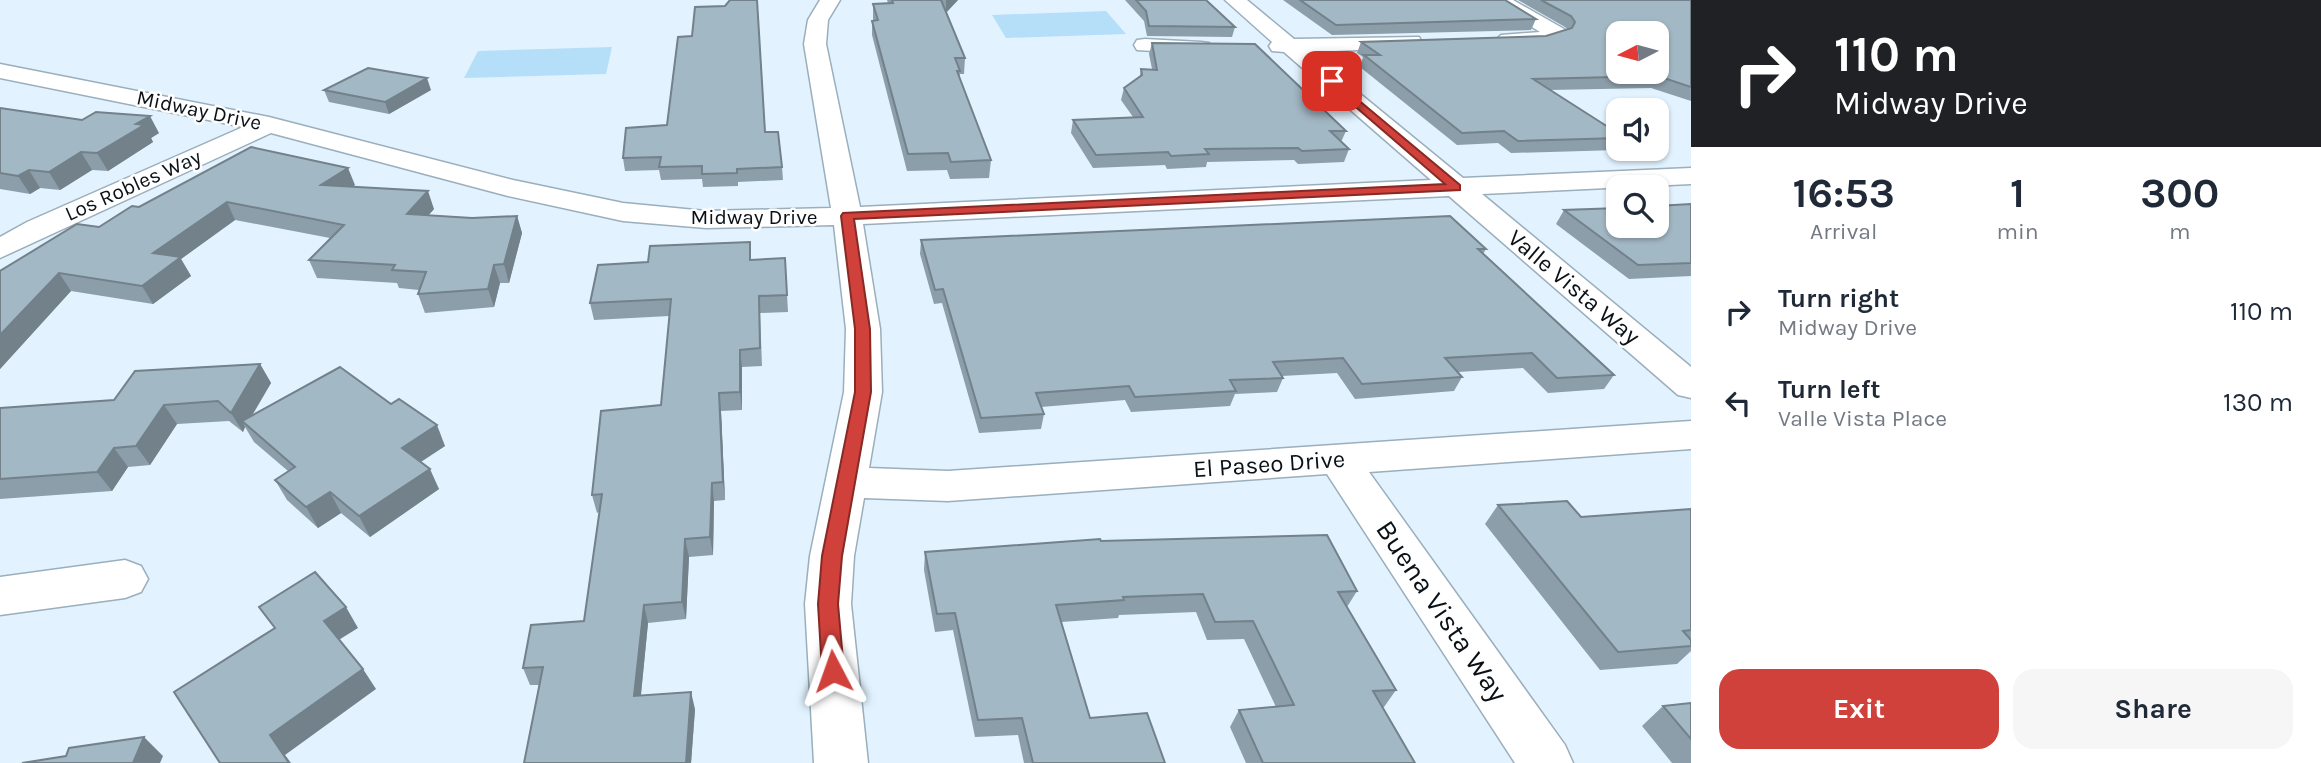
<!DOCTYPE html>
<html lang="en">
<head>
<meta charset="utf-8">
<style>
  body { margin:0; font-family:Karla,sans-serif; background:#f6f6f7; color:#1f2937; height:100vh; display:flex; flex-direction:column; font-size:26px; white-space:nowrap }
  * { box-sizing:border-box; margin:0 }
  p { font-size:23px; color:#747a83 }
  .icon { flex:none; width:38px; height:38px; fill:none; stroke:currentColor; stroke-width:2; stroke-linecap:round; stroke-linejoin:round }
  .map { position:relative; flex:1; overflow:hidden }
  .panel { display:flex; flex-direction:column; background:#fff; width:630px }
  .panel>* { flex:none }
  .hud { background:#202124; color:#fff; overflow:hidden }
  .needle { width:46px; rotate:264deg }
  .fabs { position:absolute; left:1606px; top:21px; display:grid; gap:14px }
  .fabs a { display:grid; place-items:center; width:63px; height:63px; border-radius:14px; background:#fff; box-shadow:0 2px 5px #0004; font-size:35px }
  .pin { position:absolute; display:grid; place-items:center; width:60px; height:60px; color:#fff; margin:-30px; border-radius:14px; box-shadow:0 4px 10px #0006 }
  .me { position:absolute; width:77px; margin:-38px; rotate:356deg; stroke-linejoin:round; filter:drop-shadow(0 0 5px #0008) }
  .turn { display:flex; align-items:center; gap:24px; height:147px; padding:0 28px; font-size:32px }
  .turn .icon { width:91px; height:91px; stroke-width:2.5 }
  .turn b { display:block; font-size:49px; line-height:60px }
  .eta { display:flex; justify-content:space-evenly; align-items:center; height:119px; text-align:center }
  .eta b { font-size:42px; font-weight:700; line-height:49px }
  .primary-button { display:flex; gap:14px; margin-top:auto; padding:14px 28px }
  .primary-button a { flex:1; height:80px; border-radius:21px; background:#cf413a; color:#fff; font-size:28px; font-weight:700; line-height:80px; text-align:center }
  .primary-button a+a { background:#f6f6f7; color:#1f2937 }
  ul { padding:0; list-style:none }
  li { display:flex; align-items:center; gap:21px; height:91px; padding:0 28px }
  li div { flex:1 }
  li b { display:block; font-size:26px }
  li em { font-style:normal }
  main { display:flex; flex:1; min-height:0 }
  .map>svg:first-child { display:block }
</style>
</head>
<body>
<main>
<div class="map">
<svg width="1691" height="763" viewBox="0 0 1691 763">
  <rect width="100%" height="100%" fill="#e2f3ff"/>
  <g fill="#b5def9">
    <path d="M1106,11L1126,34L1006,38L992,15Z"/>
    <path d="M612,47L606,74L464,78L478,51Z"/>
  </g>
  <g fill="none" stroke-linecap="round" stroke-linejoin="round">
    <defs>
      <g id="minor">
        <path d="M820,0H840L828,20L826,44L860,207L1431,180L1284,52L1272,51L1269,46L1272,42L1225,0H1247L1294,39L1419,37L1422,42L1419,47L1411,48L1309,52L1463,178L1691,168V184L1482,194L1691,367V398L1678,395L1449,196L863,224L880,329L882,392L869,468L948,471L1691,421V449L1369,472L1565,745L1573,763H1515L1327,474L948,501L864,498L854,556L851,604L868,763H814L805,604L810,556L844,392L846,329L834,225L706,228L623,221L508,196L271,133L0,258V237L27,222L243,127L0,78V64L269,117L513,180L623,203L706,211L831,208L804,44L808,20Z"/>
        <path d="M1489,0H1513L1564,29L1567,33C1556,48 1518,48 1501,43L1497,39L1501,35L1540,32Z"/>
        <path d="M1145,39L1201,42L1209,43L1212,48L1209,53L1201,54L1137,50L1134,45L1137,40Z"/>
        <path d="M125,560L141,566L148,579L141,592L125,598L0,615V577Z"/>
      </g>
    </defs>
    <use href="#minor" stroke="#9aaebc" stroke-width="3"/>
    <use href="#minor" fill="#fff" fill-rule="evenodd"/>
  </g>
  <g fill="#8c9ea9">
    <path d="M887,0H958L946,12L965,58L964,74H960L959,78L991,160L989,178L950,179L947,170L907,171L872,35V21L873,20V4L888,3Z"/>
    <path d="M1125,0H1206L1235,27L1232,37L1147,36L1144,21Z"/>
    <path d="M1283,0H1505L1536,19L1531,30L1332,35Z"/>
    <path d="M1518,0H1691V101L1651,88L1550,90L1619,134V148L1618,150L1511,153L1498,143L1457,145L1360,67L1363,57L1357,53L1361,42L1546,36L1567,29L1565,27Z"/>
    <path d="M692,36L765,132L782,167L783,180L738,182V186L703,187L702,179L661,180L659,170L625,171L623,158L667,125Z"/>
    <path d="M1152,43L1346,131L1341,142L1349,149L1344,162L1298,164L1294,160L1207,162L1206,167L1167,169L1165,165L1093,168L1071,133L1073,120L1133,117L1121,100L1124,88L1140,77L1141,69H1152L1149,54Z"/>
    <path d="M324,90H431L389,114L329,102Z"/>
    <path d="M0,108L159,133L151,138L153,142L108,171L92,170L60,190L40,188L30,194L0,189Z"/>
    <path d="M355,185L352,187L434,209L428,216L472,218L517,216L522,233L509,283H500L494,307L425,313L418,294L419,290L399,288L397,283L317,278L309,260L330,238L235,220L181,259L191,276L153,304L71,291L0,369V271L99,227L139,207Z"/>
    <path d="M1691,204V276L1629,279L1556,224L1564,210Z"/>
    <path d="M921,240L1486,249L1483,254L1614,375L1604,389L1548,393L1523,368L1458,372L1462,377L1454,391L1355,399L1337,373L1282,376L1283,378L1277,392L1235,394L1230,406L1131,412L1125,400L1041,407L1044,414L1041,429L979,433L942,303L934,304L920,254Z"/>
    <path d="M785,258L788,312L760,313L762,366L742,367V410L721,411L725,500L714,501L713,555L689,557L686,619L648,623L641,695L695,709L691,763H524L539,685H530L523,668L584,621L599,512L597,513L592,495L661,405L669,316L594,320L590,303L752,260Z"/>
    <path d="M260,364L271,383L252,416L445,446L421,462L439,489L370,537L341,513L318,528L287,500L275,480L288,471L254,442L245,427L243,432L229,421L177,424L150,465L128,467L112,491L0,499V408L114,400Z"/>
    <path d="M1498,505L1581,517L1691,509V651L1677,664L1600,670L1485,524Z"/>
    <path d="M1101,541L1357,591L1347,607L1396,690L1384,707H1382L1415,763H1246L1230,727L1239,710L1276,707L1244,639L1207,640L1196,612L1119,615L1118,618L1061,622L1090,718L1165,763H1024L1018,735L975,737L953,630L935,632L924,570L925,552Z"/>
    <path d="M1691,703V763H1672L1642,726L1663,706Z"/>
  </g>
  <g fill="#72818a">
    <path d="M946,0H958L946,13Z"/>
    <path d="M427,78L431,90L389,114L385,102Z"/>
    <path d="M150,116L159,133L151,138L153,142L108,171L97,153L136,124Z"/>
    <path d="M81,152L92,170L60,190L49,172Z"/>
    <path d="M348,168L355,185L328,202L321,185Z"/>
    <path d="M29,170L40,188L30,194L18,176Z"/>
    <path d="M428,191L434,209L413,232L407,214Z"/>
    <path d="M227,202L235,220L181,259L191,276L153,304L142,286L153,253Z"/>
    <path d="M517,216L522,233L509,283L504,264Z"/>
    <path d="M494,265L500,283L494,307L488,289Z"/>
    <path d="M59,273L71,291L0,369V335Z"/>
    <path d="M740,350L742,367V410L740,392Z"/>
    <path d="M260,364L271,383L246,425L242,421L245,427L243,432L231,413Z"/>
    <path d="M719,393L721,411L725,500L723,482Z"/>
    <path d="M164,405L177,424L150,465L136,446Z"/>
    <path d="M437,425L445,446L411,468L402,448Z"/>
    <path d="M114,448L128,467L112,491L97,472Z"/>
    <path d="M430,469L439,489L370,537L359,516Z"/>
    <path d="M712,483L714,501L713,555L710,537Z"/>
    <path d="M330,492L341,513L318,528L306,507Z"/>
    <path d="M685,539L689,557L686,619L682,602Z"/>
    <path d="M644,605L648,623L639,713L634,696Z"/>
    <path d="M346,607L358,628L337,641L324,621Z"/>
    <path d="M363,669L376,689L285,755L291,763H289L270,735Z"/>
    <path d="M691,692L695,709L691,763H686Z"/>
    <path d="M144,737L163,756L160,763H133Z"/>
  </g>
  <g fill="#a3b8c5" stroke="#72818a" stroke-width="2" fill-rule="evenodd">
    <path d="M730,0H757L765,132H778L782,167L737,169V173L702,174V166L659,167L661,157L623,158L626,128L667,125L678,37L692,36L695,7L725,6Z"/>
    <path d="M892,0H941L965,58H955L960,71H957L991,160L951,162L948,153L908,154L872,21L878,20L873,4L893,3Z"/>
    <path d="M1136,0H1206L1235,27L1149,26L1146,11Z"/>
    <path d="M1300,0H1505L1536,19L1336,25Z"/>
    <path d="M1541,0H1691V87L1658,76L1533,79L1619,134V138L1518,141L1504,131L1462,133L1364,55H1380L1361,42L1546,36L1572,28L1575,22L1571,16ZM1619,33H1657V72H1619Z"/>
    <path d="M1152,43L1255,44L1346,131H1330L1349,149L1302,151L1298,148L1205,149L1209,154L1171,156L1168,152L1096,155L1073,120L1143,117L1124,88L1142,75L1141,69L1157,70Z"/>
    <path d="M368,68L427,78L385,102L324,90Z"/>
    <path d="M0,108L82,120L96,112L150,116L136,124L144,125L97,153L81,152L49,172L29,170L18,176L0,173Z"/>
    <path d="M251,147L348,168L321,185L428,191L407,214L472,218L517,216L504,264L494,265L488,289L418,294L426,272L392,270L395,265L309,260L344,225L227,202L153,253L181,257L142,286L59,273L0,335V271L77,224L99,227L132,206L139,207Z"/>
    <path d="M1691,204V263L1638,265L1564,210L1619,208V226H1657V206Z"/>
    <path d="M1450,216L1486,249H1478L1614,375L1557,378L1532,353L1445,358L1462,377L1362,384L1343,358L1273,362L1283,378L1230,380L1236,391L1135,397L1129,386L1036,393L1044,414L981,418L943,289L935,290L921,240Z"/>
    <path d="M750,242V260L785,258L787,295L759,296L760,348L740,350V392L719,393L723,482L712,483L710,537L685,539L682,602L644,605L634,696L691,692L686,763H524L543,667L523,668L531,625L584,621L602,494L592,495L601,411L661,405L671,299L590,303L598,265L648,262L650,246Z"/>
    <path d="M260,364L231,413L218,401L164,405L136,446L114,448L97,472L0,479V408L114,400L135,371Z"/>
    <path d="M340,367L391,404L399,399L437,425L402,448L430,469L359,516L330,492L306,507L275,480L295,467L242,421Z"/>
    <path d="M1567,501L1581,517L1691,509V630L1683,631L1691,640V646L1618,652L1498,505Z"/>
    <path d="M1327,535L1357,591L1338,592L1396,690L1373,691L1415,763H1263L1239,710L1294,705L1253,621L1215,622L1203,594L1123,597L1124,600L1056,605L1090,718L1147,713L1165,763H1033L1022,718L978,720L955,613L937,614L925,552L1100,539L1101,541Z"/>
    <path d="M315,572L346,607L324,621L363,669L270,735L289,763H220L174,692L275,628L259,607Z"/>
    <path d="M1691,703V739L1663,706Z"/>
    <path d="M144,737L133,763H22L66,756L69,748Z"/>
  </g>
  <path fill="#cf413a" stroke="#872a26" stroke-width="2" d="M1332,78L1460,185V190L854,219L870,329L871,392L842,556L838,604L844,671L840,677L833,680L825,677L822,671L818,604L822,556L855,392V329L841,216L843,213L1445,184L1328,83L1327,81Z"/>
  <g text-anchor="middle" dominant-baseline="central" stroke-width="5" stroke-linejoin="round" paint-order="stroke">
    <g font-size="21" fill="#0a1116" stroke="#fefefe">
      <text transform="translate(199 110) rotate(12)">Midway Drive</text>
      <text transform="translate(133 185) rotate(-24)">Los Robles Way</text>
      <text x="754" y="217">Midway Drive</text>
    </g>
    <g font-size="24" fill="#0a1116" stroke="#fefefe">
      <text transform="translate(1574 287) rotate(40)">Valle Vista Way</text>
      <text transform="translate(1269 464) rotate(-4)">El Paseo Drive</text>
    </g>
    <g font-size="28" fill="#0a1116" stroke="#fefefe">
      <text transform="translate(1442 611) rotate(56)">Buena Vista Way</text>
    </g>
  </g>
</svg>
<div class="fabs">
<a><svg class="needle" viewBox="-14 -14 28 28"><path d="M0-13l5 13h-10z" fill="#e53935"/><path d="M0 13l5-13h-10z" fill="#747a83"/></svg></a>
<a><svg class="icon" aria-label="sound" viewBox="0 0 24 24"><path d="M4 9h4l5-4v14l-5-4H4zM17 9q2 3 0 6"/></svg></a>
<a><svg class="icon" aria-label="search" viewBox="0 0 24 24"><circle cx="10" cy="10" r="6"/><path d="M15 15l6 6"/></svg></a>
</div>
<div class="pin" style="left:1332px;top:81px;background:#d93025"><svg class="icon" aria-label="arrive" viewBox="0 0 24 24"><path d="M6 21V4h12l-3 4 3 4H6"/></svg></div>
<svg class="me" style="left:833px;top:671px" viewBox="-20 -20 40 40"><path d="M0-17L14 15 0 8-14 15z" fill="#cf413a" stroke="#fff" stroke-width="4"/></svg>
</div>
<section class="panel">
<div class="hud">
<div class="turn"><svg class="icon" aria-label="right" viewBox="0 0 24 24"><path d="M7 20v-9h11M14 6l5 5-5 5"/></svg><div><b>110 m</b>Midway Drive</div></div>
</div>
<div class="eta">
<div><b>16:53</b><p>Arrival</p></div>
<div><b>1</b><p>min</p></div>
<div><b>300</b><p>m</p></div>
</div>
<ul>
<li><svg class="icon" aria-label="right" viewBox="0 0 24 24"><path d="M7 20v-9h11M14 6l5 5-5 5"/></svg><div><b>Turn right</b><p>Midway Drive</p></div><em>110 m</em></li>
<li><svg class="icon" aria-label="left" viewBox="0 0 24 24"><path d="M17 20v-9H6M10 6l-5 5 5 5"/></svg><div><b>Turn left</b><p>Valle Vista Place</p></div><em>130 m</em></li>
</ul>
<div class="primary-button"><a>Exit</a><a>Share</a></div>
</section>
</main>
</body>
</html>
